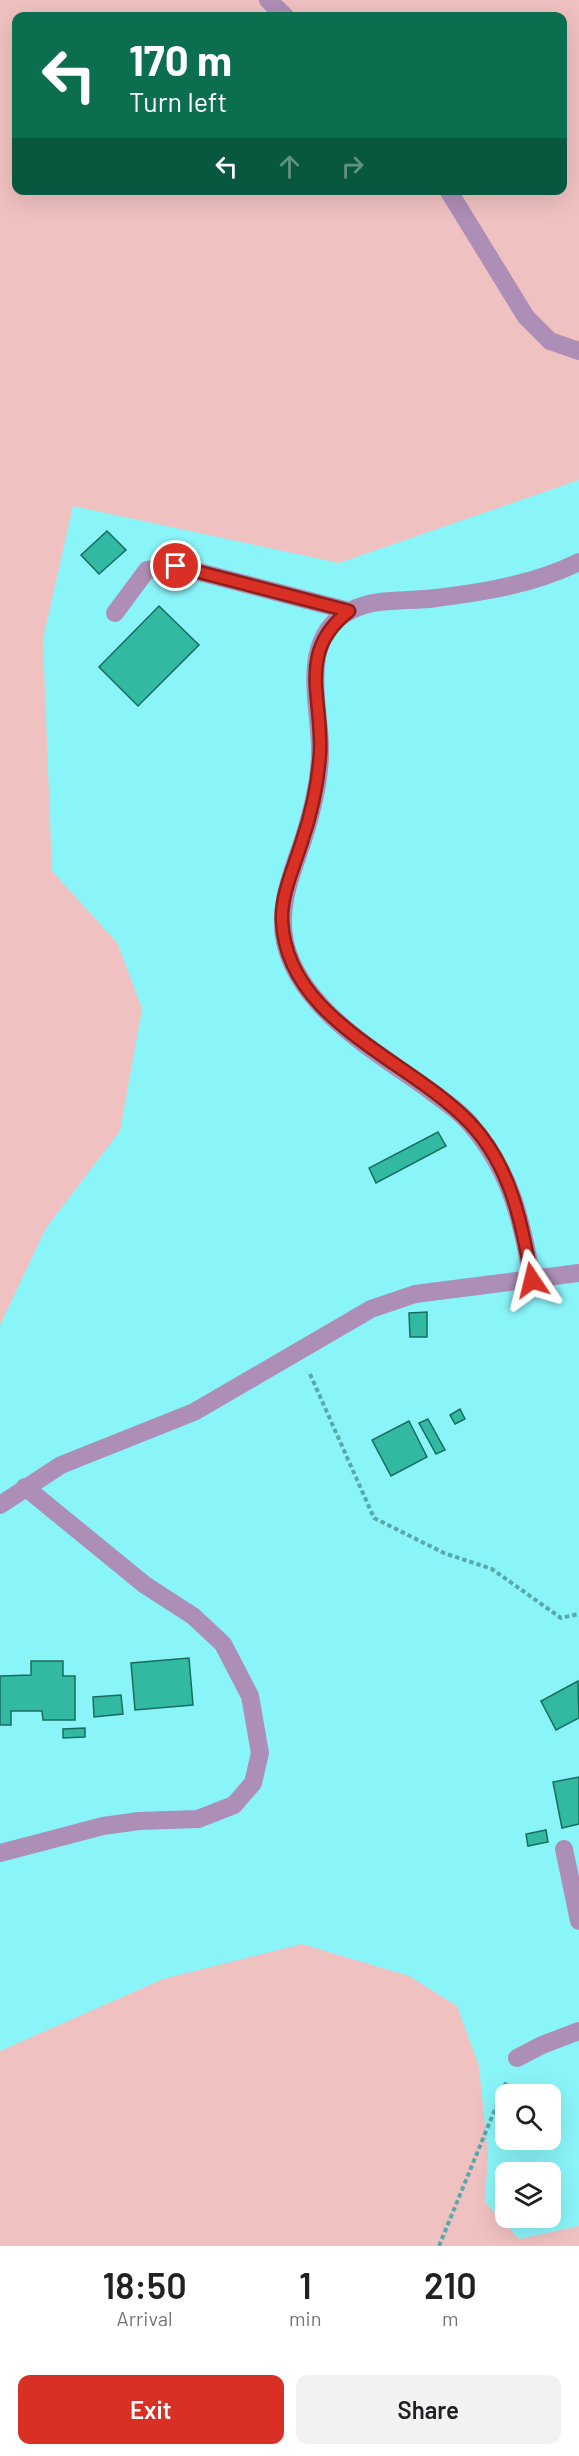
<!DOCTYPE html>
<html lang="en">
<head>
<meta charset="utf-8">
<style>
  body { margin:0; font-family:Barlow,sans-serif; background:#f2f2f2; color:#202124; height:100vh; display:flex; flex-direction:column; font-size:22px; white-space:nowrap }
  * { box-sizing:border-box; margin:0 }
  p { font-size:20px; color:#757577 }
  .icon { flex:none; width:33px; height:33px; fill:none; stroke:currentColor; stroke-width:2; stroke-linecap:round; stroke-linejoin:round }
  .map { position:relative; height:2246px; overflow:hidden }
  .sheet { display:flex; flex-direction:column; background:#fff; flex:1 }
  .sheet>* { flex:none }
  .guide { position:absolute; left:12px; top:12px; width:555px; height:183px; border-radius:12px; box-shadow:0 6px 24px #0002; background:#0b6e4f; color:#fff; overflow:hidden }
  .tools { position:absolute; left:495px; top:2084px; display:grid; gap:12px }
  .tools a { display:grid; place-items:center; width:66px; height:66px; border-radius:12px; background:#fff; box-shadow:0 6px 24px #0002; font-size:30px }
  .pin { position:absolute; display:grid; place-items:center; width:51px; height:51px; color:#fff; margin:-26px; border:3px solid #fff; border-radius:50%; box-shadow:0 2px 6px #0007 }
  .me { position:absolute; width:66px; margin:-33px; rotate:350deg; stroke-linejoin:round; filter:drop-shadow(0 0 4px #0008) }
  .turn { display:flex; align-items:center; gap:21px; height:126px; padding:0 18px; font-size:27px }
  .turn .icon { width:78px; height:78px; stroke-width:2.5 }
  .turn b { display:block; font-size:42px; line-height:51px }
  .lanes { display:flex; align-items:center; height:57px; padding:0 18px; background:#0003; justify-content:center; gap:30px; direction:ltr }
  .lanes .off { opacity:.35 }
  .eta { display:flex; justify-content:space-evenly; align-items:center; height:102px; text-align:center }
  .eta b { font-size:36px; font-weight:600; line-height:42px }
  .cta { display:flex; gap:12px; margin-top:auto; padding:12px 18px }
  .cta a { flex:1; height:69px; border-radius:12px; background:#d93025; color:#fff; font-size:24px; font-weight:600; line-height:69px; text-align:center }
  .cta a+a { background:#f2f2f2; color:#202124 }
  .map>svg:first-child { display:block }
</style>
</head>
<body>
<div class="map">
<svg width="579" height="2246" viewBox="0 0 579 2246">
  <rect width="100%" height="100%" fill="#8af5f9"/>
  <g fill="#f0c1c1" fill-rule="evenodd">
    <path d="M0,0H579V480L339,563L73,506L43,639L52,871L118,944L142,1009L120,1131L46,1228L0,1325ZM16,16H562V190H16Z"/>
    <path d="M302,1944L409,1976L457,2006L479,2066L488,2154L485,2202L519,2239L579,2226V2246H0V2051L163,1979Z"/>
  </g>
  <g fill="#31b9a2" stroke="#196c5e" stroke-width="1.5">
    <path d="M107,531L126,550L99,574L81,555Z"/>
    <path d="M159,606L199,645L138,706L99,667Z"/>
    <path d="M438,1132L446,1146L376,1183L369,1168Z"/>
    <path d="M427,1312V1337H410L409,1313Z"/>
    <path d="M460,1409L465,1419L455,1424L450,1415Z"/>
    <path d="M428,1419L445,1450L436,1454L419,1423Z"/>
    <path d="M409,1421L427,1457L391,1476L372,1440Z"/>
    <path d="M189,1658L193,1705L135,1710L131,1663Z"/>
    <path d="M31,1661H63V1676H75V1720H43L42,1711H11V1725H0V1676L31,1675Z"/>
    <path d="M578,1681L579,1718L556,1730L541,1701Z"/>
    <path d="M121,1695L123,1714L94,1717L93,1697Z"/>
    <path d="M85,1728V1737L63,1738V1729Z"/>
    <path d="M579,1777V1824L562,1828L553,1782Z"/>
    <path d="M546,1830L548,1842L528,1846L526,1834Z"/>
  </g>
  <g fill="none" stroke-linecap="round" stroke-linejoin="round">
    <g stroke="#58a9ab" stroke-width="4" stroke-dasharray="4.5 3" stroke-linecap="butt">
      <path d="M310,1374L374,1518L444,1553L492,1569L561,1618L579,1614"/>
      <path d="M439,2246L507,2080"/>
    </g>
    <g stroke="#ad8eb6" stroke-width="18">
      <path d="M268,0L285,16"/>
      <path d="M448,190L526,317L550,341L579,351"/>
      <path d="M115,613L147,570L176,566L349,611"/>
      <path d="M532,1280C522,1221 511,1172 471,1125C461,1112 445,1102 432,1092C379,1053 300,1010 285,942C277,905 293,871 304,837C313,808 321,777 320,747C319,702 299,637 350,611C377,597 407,602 436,598C485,592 534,584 579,562"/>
      <path d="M0,1505L61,1465L194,1412L371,1309L415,1294L579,1273"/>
      <path d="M564,1849L579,1921"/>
      <path d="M0,1853L103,1826L139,1821L198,1819L234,1805L253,1783L260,1753L250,1696L223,1644L193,1616L145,1585L25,1487"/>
      <path d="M517,2058L542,2045L579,2031"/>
    </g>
  </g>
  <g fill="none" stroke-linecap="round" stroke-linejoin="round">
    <defs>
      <path id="route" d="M176,566L349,611C296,652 323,697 320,753C318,783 312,812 302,841C295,865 281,894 282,920C286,1021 409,1059 470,1123C511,1166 522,1224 532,1280"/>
    </defs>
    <use href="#route" stroke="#8d1f18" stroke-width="15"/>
    <use href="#route" stroke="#d93025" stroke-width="10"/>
  </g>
</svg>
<div class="tools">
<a><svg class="icon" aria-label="search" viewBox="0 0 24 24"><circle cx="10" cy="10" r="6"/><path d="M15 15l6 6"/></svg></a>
<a><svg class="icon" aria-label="layers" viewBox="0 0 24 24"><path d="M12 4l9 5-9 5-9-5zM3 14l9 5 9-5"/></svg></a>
</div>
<div class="pin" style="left:176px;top:566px;background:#d93025"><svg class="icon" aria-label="arrive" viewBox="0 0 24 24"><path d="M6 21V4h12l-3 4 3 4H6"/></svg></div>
<svg class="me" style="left:532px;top:1280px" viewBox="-20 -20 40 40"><path d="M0-17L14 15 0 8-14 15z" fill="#d93025" stroke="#fff" stroke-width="4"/></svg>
<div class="guide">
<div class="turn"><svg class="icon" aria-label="left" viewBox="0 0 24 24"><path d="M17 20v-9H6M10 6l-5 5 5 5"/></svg><div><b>170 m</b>Turn left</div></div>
<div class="lanes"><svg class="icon" aria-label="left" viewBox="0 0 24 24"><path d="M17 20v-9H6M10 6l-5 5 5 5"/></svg><svg class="icon off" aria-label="ahead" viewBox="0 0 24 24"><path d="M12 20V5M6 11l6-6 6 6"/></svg><svg class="icon off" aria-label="right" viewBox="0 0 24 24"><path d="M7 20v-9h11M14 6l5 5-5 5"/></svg></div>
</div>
</div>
<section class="sheet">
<div class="eta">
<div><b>18:50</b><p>Arrival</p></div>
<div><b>1</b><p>min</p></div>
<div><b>210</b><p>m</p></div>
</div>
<div class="cta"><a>Exit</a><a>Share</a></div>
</section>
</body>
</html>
